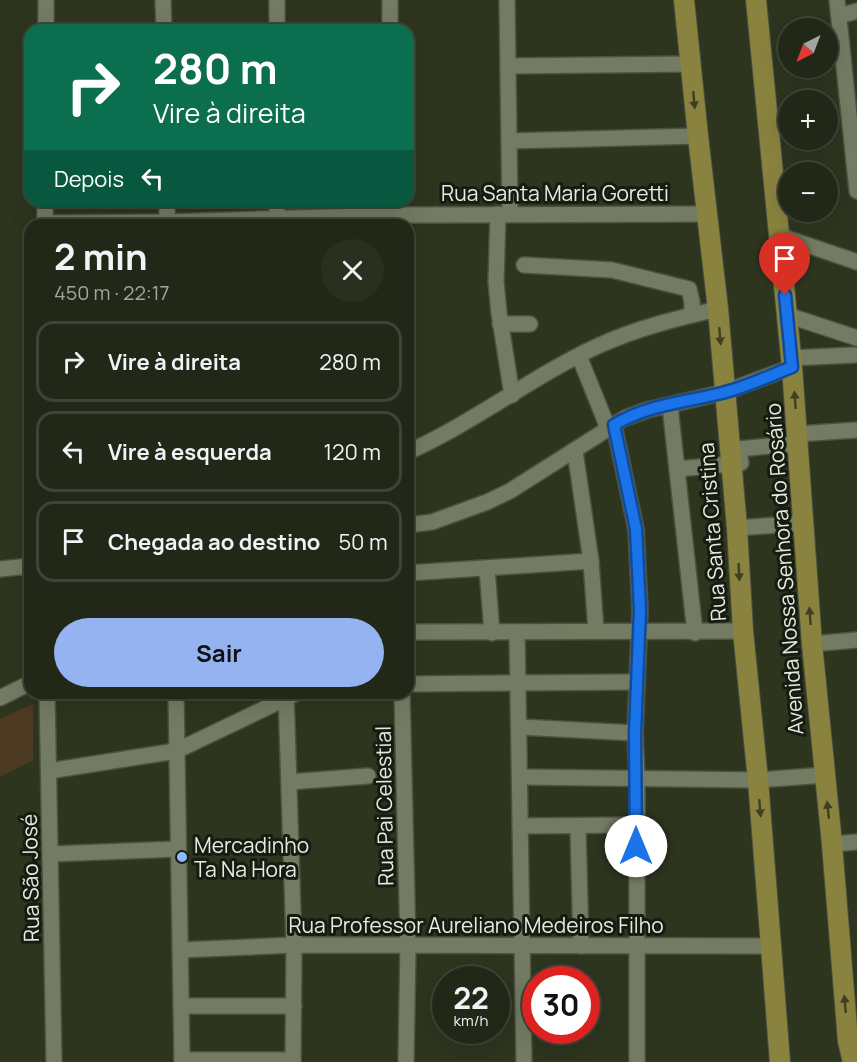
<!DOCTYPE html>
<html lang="pt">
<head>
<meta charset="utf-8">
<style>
  body { margin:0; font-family:Manrope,sans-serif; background:#2a3020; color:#f1f3f6; height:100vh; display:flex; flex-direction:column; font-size:22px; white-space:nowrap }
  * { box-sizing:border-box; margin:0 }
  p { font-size:20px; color:#a2a6a1 }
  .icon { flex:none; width:33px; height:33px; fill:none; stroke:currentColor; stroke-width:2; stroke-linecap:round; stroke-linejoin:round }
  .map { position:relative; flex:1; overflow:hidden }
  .sheet { position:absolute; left:24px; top:219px; width:390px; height:480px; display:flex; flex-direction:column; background:#222817; border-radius:18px; box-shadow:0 6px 24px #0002,0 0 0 2px #3f4436 }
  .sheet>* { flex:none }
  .banner { position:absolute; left:24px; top:24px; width:390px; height:183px; border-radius:18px; box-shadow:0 6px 24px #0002,0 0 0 2px #3f4436; background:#0b6e4f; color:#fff; overflow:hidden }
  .needle { width:39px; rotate:222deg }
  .buttons { position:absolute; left:778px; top:18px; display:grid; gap:12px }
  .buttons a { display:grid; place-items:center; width:60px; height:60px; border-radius:50%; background:#222817; box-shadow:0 6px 24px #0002,0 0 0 2px #3f4436; font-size:30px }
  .speed { position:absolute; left:432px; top:966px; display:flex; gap:12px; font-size:30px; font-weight:700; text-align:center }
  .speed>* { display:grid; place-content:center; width:78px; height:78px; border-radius:50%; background:#222817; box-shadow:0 6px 24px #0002,0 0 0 2px #3f4436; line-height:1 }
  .speed small { font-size:15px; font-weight:400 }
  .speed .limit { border:9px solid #d22; background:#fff; color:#111 }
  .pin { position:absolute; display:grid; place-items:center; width:51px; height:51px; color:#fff; margin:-62px -26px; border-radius:50% 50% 50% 0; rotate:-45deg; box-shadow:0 0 6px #0007 }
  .pin .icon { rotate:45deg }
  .me { position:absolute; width:66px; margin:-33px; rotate:0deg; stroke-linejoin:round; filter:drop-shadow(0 0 4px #0008) }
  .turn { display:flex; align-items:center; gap:21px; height:126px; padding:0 30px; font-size:27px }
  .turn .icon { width:78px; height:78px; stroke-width:2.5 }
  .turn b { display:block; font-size:42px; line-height:51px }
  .then { display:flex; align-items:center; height:57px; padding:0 30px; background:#0003; gap:12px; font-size:22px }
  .round { display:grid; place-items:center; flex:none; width:63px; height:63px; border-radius:32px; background:#2a3020 }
  .headline { display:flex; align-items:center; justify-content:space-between; height:102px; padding:0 30px }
  h1 { font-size:36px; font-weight:700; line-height:45px }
  .primary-button { display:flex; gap:12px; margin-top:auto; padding:12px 30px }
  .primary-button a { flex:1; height:69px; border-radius:36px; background:#95b2f1; color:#111; font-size:24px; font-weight:700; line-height:69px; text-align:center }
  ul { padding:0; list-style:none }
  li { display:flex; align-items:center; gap:18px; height:81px; margin:0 12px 9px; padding:0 18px; border:3px solid #3f4436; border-radius:18px }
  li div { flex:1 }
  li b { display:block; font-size:22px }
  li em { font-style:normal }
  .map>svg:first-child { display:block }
</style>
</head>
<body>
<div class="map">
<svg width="857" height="1062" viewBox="0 0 857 1062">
  <rect width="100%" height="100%" fill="#2d351f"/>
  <path fill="#4d3a23" d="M33,704V760L0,777V719Z"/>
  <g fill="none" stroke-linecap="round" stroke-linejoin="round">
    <defs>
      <g id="minor">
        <path d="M163,0L164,30"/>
        <path d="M390,0V30"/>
        <path d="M507,0L510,213"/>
        <path d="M837,0L857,191"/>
        <path d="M839,16L857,11"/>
        <path d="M46,30V0"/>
        <path d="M277,30V0"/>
        <path d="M508,66L691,64"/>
        <path d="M509,141L698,136"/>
        <path d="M167,201V225"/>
        <path d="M277,201V225"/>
        <path d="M498,214L496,282L499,313L512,395"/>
        <path d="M45,223L167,222L394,215L706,214"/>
        <path d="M45,225V201"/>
        <path d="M778,235L857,262"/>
        <path d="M524,265L612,270L689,289L692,302V315"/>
        <path d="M787,315L857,338"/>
        <path d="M500,324H530"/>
        <path d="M579,356L608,428"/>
        <path d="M792,358L854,355"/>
        <path d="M670,406L695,633"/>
        <path d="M614,425L636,529L640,610L635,733L637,778V1062"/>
        <path d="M575,451L591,561L596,631"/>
        <path d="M408,452C475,422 534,375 600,345C638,328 678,318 718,309"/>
        <path d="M677,469L741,463L738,449L791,444L797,434L857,430"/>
        <path d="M408,525L432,522L487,502L510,491L625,418L647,410L725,392L792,367"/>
        <path d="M737,528L803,523"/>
        <path d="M0,569L30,566"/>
        <path d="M487,569L492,633"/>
        <path d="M408,573L591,561"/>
        <path d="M408,632L743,631"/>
        <path d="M517,633L524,1062"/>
        <path d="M812,644L857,640"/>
        <path d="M408,684L636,682"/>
        <path d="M47,693L54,1062"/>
        <path d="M176,693L182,1062"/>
        <path d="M286,693L294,945L293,1062"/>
        <path d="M402,693L408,944L406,1062"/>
        <path d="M0,698L30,683"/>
        <path d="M520,727L635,733"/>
        <path d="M49,771L176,751L297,693"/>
        <path d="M520,777L758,780L825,775"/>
        <path d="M289,782L368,776"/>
        <path d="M520,826L636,825"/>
        <path d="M578,827L581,946"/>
        <path d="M832,844L857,842"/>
        <path d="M51,854L178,849"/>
        <path d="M180,950L294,945L772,946"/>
        <path d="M181,1006H294"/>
        <path d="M182,1060H293"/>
      </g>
      <g id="major">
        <path d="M684,0L698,136L718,309L737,528L743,631L758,780L780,1062"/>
        <path d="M756,0L792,367L812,644L832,844L848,1041L853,1062"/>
      </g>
    </defs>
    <use href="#minor" stroke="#4c523f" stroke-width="18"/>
    <use href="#major" stroke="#4c523f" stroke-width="22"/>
    <use href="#minor" stroke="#737c63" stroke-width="15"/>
    <use href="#major" stroke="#8a833f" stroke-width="20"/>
  </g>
  <defs><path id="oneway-solid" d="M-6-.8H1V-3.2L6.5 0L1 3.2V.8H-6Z" transform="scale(1.5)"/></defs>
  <g fill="#3f3f21">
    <use href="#oneway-solid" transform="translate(694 100) rotate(85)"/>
    <use href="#oneway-solid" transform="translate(720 336) rotate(85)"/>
    <use href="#oneway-solid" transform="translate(795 400) rotate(-94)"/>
    <use href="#oneway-solid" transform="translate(739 572) rotate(87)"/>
    <use href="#oneway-solid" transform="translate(810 616) rotate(-94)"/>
    <use href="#oneway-solid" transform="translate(760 808) rotate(85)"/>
    <use href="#oneway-solid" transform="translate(828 810) rotate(-96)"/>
    <use href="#oneway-solid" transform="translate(845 1004) rotate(-95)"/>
  </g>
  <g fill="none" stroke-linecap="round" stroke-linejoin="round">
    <defs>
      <path id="route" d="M636,846L635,733L640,610L636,529L614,425C646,405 686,402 722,393C746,387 769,376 792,367L785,295"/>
    </defs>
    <use href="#route" stroke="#114b97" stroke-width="15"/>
    <use href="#route" stroke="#1a73e8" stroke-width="10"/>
  </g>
  <circle fill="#90b8fd" stroke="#171b11" stroke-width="2" cx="182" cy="857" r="6"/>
  <g text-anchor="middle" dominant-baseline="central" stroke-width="6" stroke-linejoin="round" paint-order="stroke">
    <g font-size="21" fill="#e5ebdd" stroke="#171b11">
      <text x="555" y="193">Rua Santa Maria Goretti</text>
      <text transform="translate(712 532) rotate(-94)">Rua Santa Cristina</text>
      <text transform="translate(784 569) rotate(-94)">Avenida Nossa Senhora do Rosário</text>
      <text transform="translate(384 806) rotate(-91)">Rua Pai Celestial</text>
      <text transform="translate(30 878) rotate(-91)">Rua São José</text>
      <text x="476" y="925">Rua Professor Aureliano Medeiros Filho</text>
    </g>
    <g font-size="21" fill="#e5ebdd" stroke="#171b11" text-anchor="start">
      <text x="194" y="845">Mercadinho<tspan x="194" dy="24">Ta Na Hora</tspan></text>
    </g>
  </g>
</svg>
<div class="buttons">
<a><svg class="needle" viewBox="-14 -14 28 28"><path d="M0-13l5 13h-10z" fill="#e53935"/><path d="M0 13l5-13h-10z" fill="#a2a6a1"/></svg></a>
<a>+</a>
<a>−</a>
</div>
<div class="speed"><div>22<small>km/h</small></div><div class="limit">30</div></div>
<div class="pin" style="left:785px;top:295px;background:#d93025"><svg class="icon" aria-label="arrive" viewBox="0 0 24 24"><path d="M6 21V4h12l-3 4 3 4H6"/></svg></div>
<svg class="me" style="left:636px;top:846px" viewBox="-20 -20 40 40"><circle r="19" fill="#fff"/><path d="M0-13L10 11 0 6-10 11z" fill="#1a73e8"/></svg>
<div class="banner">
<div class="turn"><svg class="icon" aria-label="right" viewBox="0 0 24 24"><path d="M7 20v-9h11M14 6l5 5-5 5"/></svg><div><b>280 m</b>Vire à direita</div></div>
<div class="then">Depois<svg class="icon" aria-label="left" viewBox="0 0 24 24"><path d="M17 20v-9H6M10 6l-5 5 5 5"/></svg></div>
</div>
<section class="sheet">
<div class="headline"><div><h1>2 min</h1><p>450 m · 22:17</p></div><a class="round"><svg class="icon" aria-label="close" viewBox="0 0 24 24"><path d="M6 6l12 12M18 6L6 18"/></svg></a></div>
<ul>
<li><svg class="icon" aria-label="right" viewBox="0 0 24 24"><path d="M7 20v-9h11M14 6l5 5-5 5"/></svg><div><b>Vire à direita</b></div><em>280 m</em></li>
<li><svg class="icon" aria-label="left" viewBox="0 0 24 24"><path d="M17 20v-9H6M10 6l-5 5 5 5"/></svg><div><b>Vire à esquerda</b></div><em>120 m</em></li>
<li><svg class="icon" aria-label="arrive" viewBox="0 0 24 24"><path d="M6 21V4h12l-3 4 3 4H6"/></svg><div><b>Chegada ao destino</b></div><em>50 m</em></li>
</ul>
<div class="primary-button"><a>Sair</a></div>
</section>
</div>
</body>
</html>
